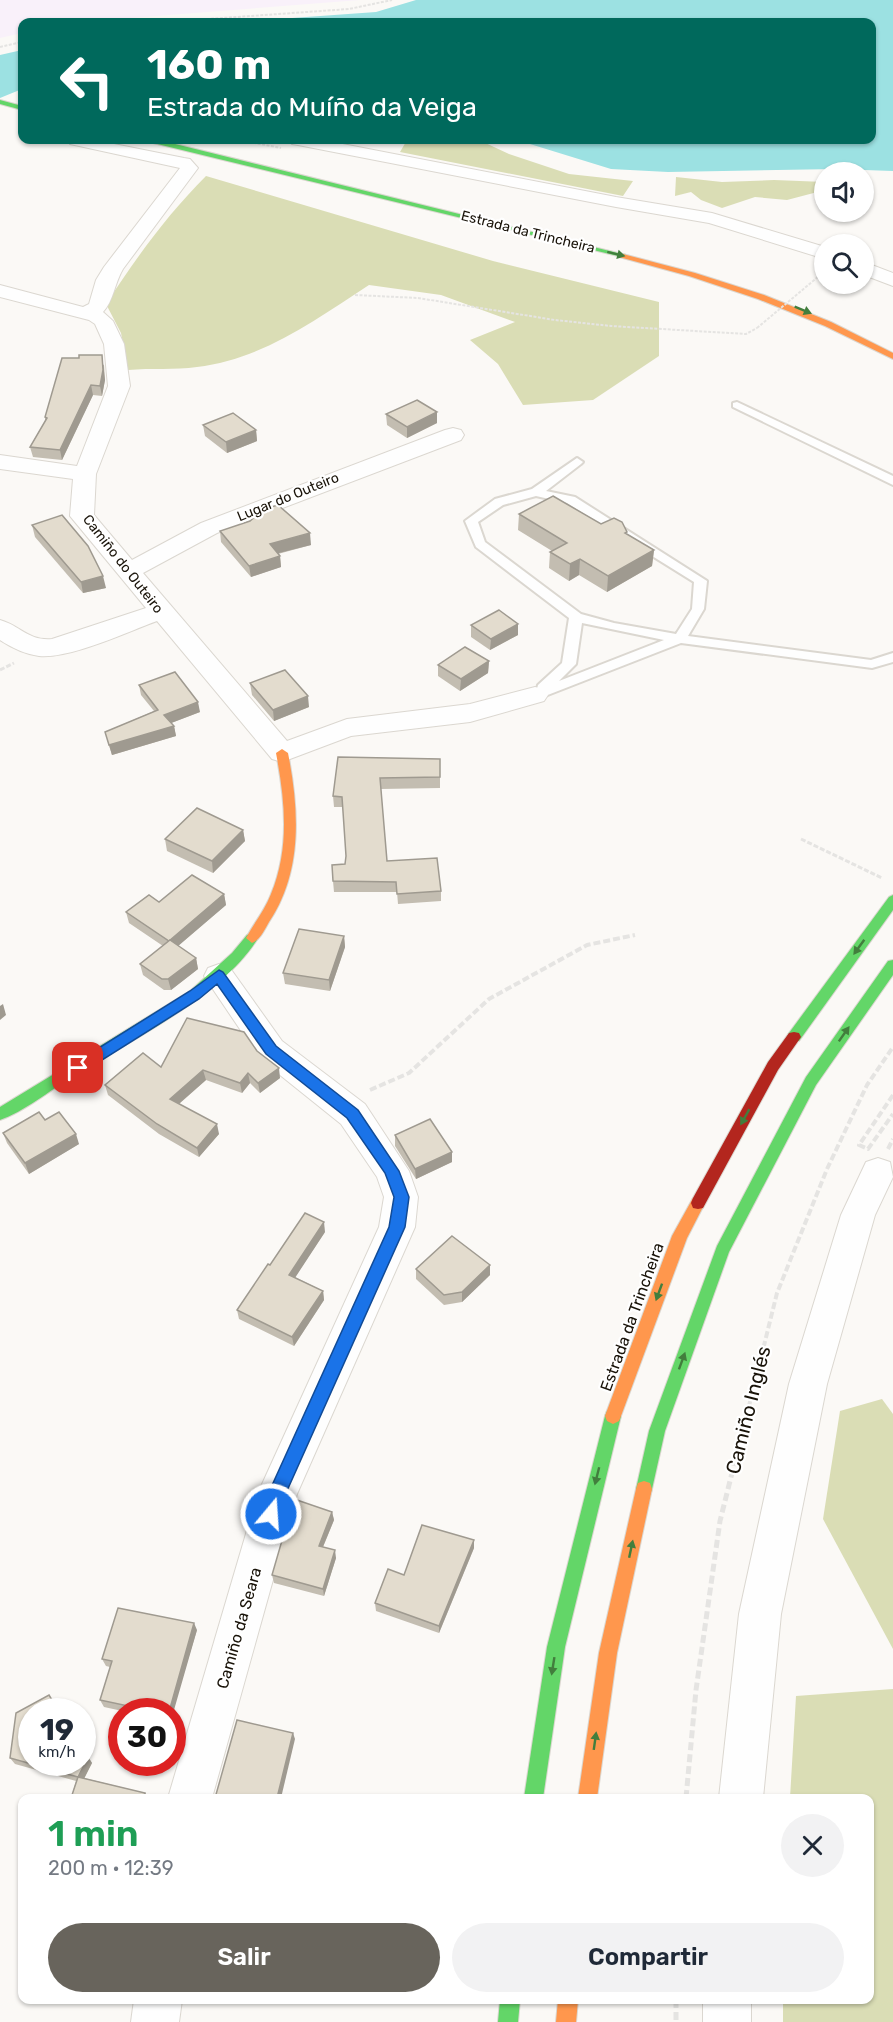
<!DOCTYPE html>
<html lang="es">
<head>
<meta charset="utf-8">
<style>
  body { margin:0; font-family:Rubik,sans-serif; background:#f2f2f3; color:#1f2937; height:100vh; display:flex; flex-direction:column; font-size:22px; white-space:nowrap }
  * { box-sizing:border-box; margin:0 }
  p { font-size:20px; color:#747a83 }
  .icon { flex:none; width:33px; height:33px; fill:none; stroke:currentColor; stroke-width:2; stroke-linecap:round; stroke-linejoin:round }
  .map { position:relative; flex:1; overflow:hidden }
  .panel { position:absolute; left:18px; top:1794px; width:856px; height:210px; display:flex; flex-direction:column; background:#fff; border-radius:12px; box-shadow:0 2px 4px #0004 }
  .panel>* { flex:none }
  .guide { position:absolute; left:18px; top:18px; width:858px; height:126px; border-radius:12px; box-shadow:0 2px 4px #0004; background:#00695c; color:#fff; overflow:hidden }
  .buttons { position:absolute; left:814px; top:162px; display:grid; gap:12px }
  .buttons a { display:grid; place-items:center; width:60px; height:60px; border-radius:50%; background:#fff; box-shadow:0 2px 4px #0004; font-size:30px }
  .speed { position:absolute; left:18px; top:1698px; display:flex; gap:12px; font-size:30px; font-weight:700; text-align:center }
  .speed>* { display:grid; place-content:center; width:78px; height:78px; border-radius:50%; background:#fff; box-shadow:0 2px 4px #0004; line-height:1 }
  .speed small { font-size:15px; font-weight:400 }
  .speed .limit { border:9px solid #d22; background:#fff; color:#111 }
  .pin { position:absolute; display:grid; place-items:center; width:51px; height:51px; color:#fff; margin:-26px; border-radius:12px; box-shadow:0 3px 9px #0006 }
  .me { position:absolute; width:66px; margin:-33px; rotate:18deg; stroke-linejoin:round; filter:drop-shadow(0 0 4px #0008) }
  .turn { display:flex; align-items:center; gap:21px; height:126px; padding:0 30px; font-size:27px }
  .turn .icon { width:78px; height:78px; stroke-width:2.5 }
  .turn b { display:block; font-size:42px; line-height:51px }
  .round { display:grid; place-items:center; flex:none; width:63px; height:63px; border-radius:32px; background:#f2f2f3 }
  .headline { display:flex; align-items:center; justify-content:space-between; height:102px; padding:0 30px }
  h1 { font-size:36px; font-weight:600; line-height:45px; color:#1e9e55 }
  .cta { display:flex; gap:12px; margin-top:auto; padding:12px 30px }
  .cta a { flex:1; height:69px; border-radius:36px; background:#68645c; color:#fff; font-size:24px; font-weight:600; line-height:69px; text-align:center }
  .cta a+a { background:#f2f2f3; color:#1f2937 }
  .map>svg:first-child { display:block }
</style>
</head>
<body>
<div class="map">
<svg width="893" height="2022" viewBox="0 0 893 2022">
  <rect width="100%" height="100%" fill="#fbf9f6"/>
  <path fill="#f9f1fa" d="M0,0H360L79,22H22V33L0,38Z"/>
  <g fill="#daddb5">
    <path d="M407,140H479L509,154L569,174L633,181L623,196L400,152Z"/>
    <path d="M206,176L493,261L659,302V356L593,400L523,405L498,364L470,340L515,322L441,295L369,285C315,320 263,359 197,367C175,370 151,368 128,370L121,333L106,304C136,258 167,215 206,176Z"/>
    <path d="M676,177L722,182L774,180L825,182V190L787,200L755,197L722,208L701,200L691,192L675,196Z"/>
    <path d="M882,1399L893,1414V1649L823,1519L840,1411Z"/>
    <path d="M893,1689V2022H783V2000H870V1798H790L796,1696Z"/>
  </g>
  <g fill="#9ce1e2">
    <path d="M416,0H893V171L836,169L668,172L611,169L517,140H872V22H235L376,12Z"/>
    <path d="M22,50V89L0,98V55Z"/>
  </g>
  <g fill="none" stroke-linecap="round" stroke-linejoin="round">
    <defs>
      <g id="lane">
        <path d="M737,402L893,476V485L733,407V403Z"/>
        <path d="M577,458L583,462L581,464L546,491L575,497L707,581L704,609L688,636L871,660L893,653V662L872,668L681,643L540,698H530L528,695L537,689L538,685L562,663L569,618L476,547L465,521L495,499L532,489ZM536,496L567,503L694,582L692,609L676,634L614,623L581,614L485,542L478,522L503,505ZM582,623L664,640L559,681L576,664Z"/>
      </g>
      <g id="street">
        <path d="M68,140H94L184,158L190,159L198,168L123,269C115,282 113,302 103,312L113,321L124,344L130,386L96,474L94,515L132,560L201,523L445,430L453,428L461,430L464,435L461,440L217,533L143,573L287,741L347,719L470,704L535,687L544,689L548,695L544,701L470,722L351,736L282,762L272,759L157,621C127,632 70,659 39,656C25,654 12,648 0,640V620C21,626 28,641 52,639L146,608L70,516L73,479L0,469V455L77,466L108,386L104,344L95,324L89,320L0,297V285L83,307L89,304L96,280L104,267L180,168L70,144Z"/>
        <path d="M290,140H322L616,197L712,213L825,247V259L709,223L616,207L298,145L292,144Z"/>
        <path d="M864,262L893,273V286L864,275Z"/>
        <path d="M219,964L230,968L282,1041L365,1104L409,1171L418,1197L415,1227L297,1494L212,1798H168L258,1493L379,1227L384,1197L377,1177L341,1124L260,1059L204,976L208,968Z"/>
        <path d="M878,1158L890,1162L893,1177L875,1215L827,1384L781,1614L763,1798H719L739,1614L789,1384L841,1215L866,1162Z"/>
        <path d="M134,2000H182L179,2022H131Z"/>
        <rect x="703" y="2000" width="48" height="22"/>
      </g>
      <g id="fast">
        <path d="M0,100L22,106V110L0,104Z"/>
        <path d="M149,140H159L626,255L622,257L149,142Z"/>
        <path d="M893,895V910L799,1041H789L787,1037L789,1033L889,897Z"/>
        <path d="M252,933L258,938C225,994 127,1043 71,1077C50,1091 23,1112 0,1120V1107L190,991L232,953L247,935Z"/>
        <path d="M893,960V975L816,1085L729,1252L665,1431L652,1489L650,1495L644,1497L638,1495L636,1489L649,1431L717,1246L806,1077L888,961Z"/>
        <path d="M613,1408L619,1411L621,1416L565,1647L543,1798H524L547,1647L605,1416L607,1411Z"/>
        <path d="M500,2000H520L518,2022H498Z"/>
      </g>
      <g id="slow">
        <path d="M619,253L695,273L764,295L831,322L893,353V359L825,326L758,299L689,276L619,257Z"/>
        <path d="M282,749L288,753C299,810 303,871 269,922C265,929 260,940 252,943L246,938C254,923 265,910 271,894C290,848 285,800 276,753Z"/>
        <path d="M698,1197L703,1198L705,1203L687,1238L621,1416L619,1421L613,1424L607,1421L605,1416L672,1236L693,1198Z"/>
        <path d="M644,1481L650,1483L652,1489L617,1653L597,1798H578L599,1653L636,1489L638,1483Z"/>
        <path d="M558,2000H578L576,2022H556Z"/>
      </g>
      <path id="jam" d="M794,1032L799,1033L801,1037L778,1070L703,1208L698,1209L693,1208L691,1203L693,1198L768,1062L789,1033Z"/>
    </defs>
    <use href="#lane" stroke="#dbd7d0" stroke-width="4"/>
    <use href="#street" stroke="#dbd7d0" stroke-width="2"/>
    <use href="#fast" stroke="#dbd7d0" stroke-width="2"/>
    <use href="#slow" stroke="#dbd7d0" stroke-width="2"/>
    <use href="#jam" stroke="#dbd7d0" stroke-width="2"/>
    <g stroke="#e5e4e2" stroke-width="2" stroke-dasharray="3 1.5" stroke-linecap="butt">
      <path d="M166,22L349,9L392,0"/>
      <path d="M0,47L22,42"/>
      <path d="M240,140L281,148"/>
      <path d="M355,295L418,298L555,320L611,326L746,334L757,328"/>
    </g>
    <g stroke="#e5e4e2" stroke-width="3" stroke-dasharray="5 2" stroke-linecap="butt">
      <path d="M0,670L14,663"/>
      <path d="M801,839L882,878"/>
    </g>
    <g stroke="#e5e4e2" stroke-width="4" stroke-dasharray="7 3" stroke-linecap="butt">
      <path d="M370,1090L409,1073L489,999L587,945L635,935"/>
      <path d="M893,1095L859,1145L868,1149L893,1114"/>
      <path d="M888,1149L893,1139"/>
      <path d="M749,1406L777,1293L827,1169L867,1085L893,1047"/>
    </g>
    <g stroke="#e5e4e2" stroke-width="5" stroke-dasharray="8 4" stroke-linecap="butt">
      <path d="M686,1798L696,1690L720,1521L749,1405"/>
      <path d="M676,2000V2022"/>
    </g>
    <use href="#lane" fill="#fefefe" fill-rule="evenodd"/>
    <use href="#street" fill="#fefefe" fill-rule="evenodd"/>
    <use href="#fast" fill="#63d668" fill-rule="evenodd"/>
    <use href="#slow" fill="#ff974d" fill-rule="evenodd"/>
    <use href="#jam" fill="#b3261e" fill-rule="evenodd"/>
    <path stroke="#e5e4e2" stroke-width="2" stroke-dasharray="3 1.5" stroke-linecap="butt" d="M757,328L825,271"/>
  </g>
  <g fill="#c3bdb1">
    <path d="M79,358L104,365L105,380L102,396L93,395L62,460L33,457L30,447L45,421V417Z"/>
    <path d="M386,414L437,423L407,438L387,425Z"/>
    <path d="M203,425L256,430L257,441L227,453L205,436Z"/>
    <path d="M519,514L627,534L654,550L652,566L607,592L579,575L569,581L549,568L550,552L552,551L518,530Z"/>
    <path d="M32,525L106,588L83,593L35,537Z"/>
    <path d="M220,531L311,545L278,554L280,556L281,567L251,577L221,542Z"/>
    <path d="M471,625L518,635L490,650L471,637Z"/>
    <path d="M489,661L488,673L460,691L438,676V665Z"/>
    <path d="M250,683L309,707L274,721L252,695Z"/>
    <path d="M139,685L200,712L171,723L174,726L176,736L112,755L105,732L154,711L141,695Z"/>
    <path d="M338,757L440,759V788L381,789L387,861L441,891V901L398,904L397,892H334L333,881L345,864L346,856L343,807H334L333,796Z"/>
    <path d="M243,830L245,841L213,873L167,851L165,839Z"/>
    <path d="M224,894L226,905L178,946L196,958L198,969L171,990H164L143,975L140,964L163,946L129,923L126,912L159,902Z"/>
    <path d="M344,936L345,947L330,991L285,984L283,973Z"/>
    <path d="M257,1051L280,1078L260,1093L250,1083L242,1093L206,1080L179,1104L219,1134L199,1157L159,1134L108,1095L105,1085L161,1067Z"/>
    <path d="M45,1120L79,1144L29,1174L7,1143L3,1133Z"/>
    <path d="M395,1135L452,1152V1162L416,1179L395,1146Z"/>
    <path d="M325,1232L295,1277L323,1291L324,1300L294,1346L239,1319L237,1310L270,1265Z"/>
    <path d="M490,1265V1275L462,1302L444,1305L416,1279V1269Z"/>
    <path d="M332,1512L334,1520L323,1547L336,1558L324,1596L274,1583L272,1575Z"/>
    <path d="M474,1540V1548L439,1633L376,1611L375,1603L404,1575Z"/>
    <path d="M197,1630L172,1712H127L104,1707L100,1700L110,1667L106,1666L102,1659Z"/>
    <path d="M54,1702L92,1763L84,1778L145,1793L149,1798H71L76,1781L15,1764L10,1758Z"/>
  </g>
  <g fill="#9f9a90">
    <path d="M102,355L105,380L102,396L100,386Z"/>
    <path d="M91,385L93,395L62,460L60,450Z"/>
    <path d="M437,412V423L407,438V427Z"/>
    <path d="M256,430L257,441L227,453L226,442Z"/>
    <path d="M310,533L311,545L271,555L270,544Z"/>
    <path d="M654,550L652,566L607,592L608,576Z"/>
    <path d="M280,556L281,567L251,577L249,566Z"/>
    <path d="M580,559L579,575L569,581L570,564Z"/>
    <path d="M103,576L106,588L83,593L81,582Z"/>
    <path d="M518,624V635L490,650L491,639Z"/>
    <path d="M489,661L488,673L460,691L461,679Z"/>
    <path d="M308,696L309,707L274,721L273,710Z"/>
    <path d="M198,702L200,712L166,725L164,715Z"/>
    <path d="M174,726L176,736L112,755L109,745Z"/>
    <path d="M243,830L245,841L213,873L212,861Z"/>
    <path d="M224,894L226,905L171,952L169,941Z"/>
    <path d="M344,936L345,947L330,991L329,980Z"/>
    <path d="M196,958L198,969L171,990L168,979Z"/>
    <path d="M3,1004L6,1015L0,1020V1006Z"/>
    <path d="M279,1068L280,1078L260,1093L258,1083Z"/>
    <path d="M203,1070L206,1080L173,1109L170,1099Z"/>
    <path d="M248,1073L250,1083L242,1093L240,1083Z"/>
    <path d="M217,1124L219,1134L199,1157L197,1148Z"/>
    <path d="M76,1134L79,1144L29,1174L25,1163Z"/>
    <path d="M452,1152V1162L416,1179L415,1169Z"/>
    <path d="M324,1222L325,1232L291,1284L289,1275Z"/>
    <path d="M490,1265V1275L462,1302V1292Z"/>
    <path d="M323,1291L324,1300L294,1346L292,1337Z"/>
    <path d="M332,1512L334,1520L320,1554L319,1546Z"/>
    <path d="M474,1540V1548L439,1633V1626Z"/>
    <path d="M335,1550L336,1558L324,1596L323,1589Z"/>
    <path d="M194,1623L197,1630L172,1717V1712H169Z"/>
    <path d="M293,1733L295,1739L281,1798H277Z"/>
    <path d="M82,1748L92,1763L82,1783L78,1777Z"/>
    <path d="M145,1793L149,1798H143Z"/>
  </g>
  <g fill="#e3dcce" stroke="#9f9a90" stroke-width="1.5">
    <path d="M79,355H102L103,370L100,386L91,385L60,450L30,447L47,418L45,417L62,358H79Z"/>
    <path d="M417,400L437,412L407,427L386,414Z"/>
    <path d="M233,413L256,430L226,442L203,425Z"/>
    <path d="M553,496L601,524L614,518L622,522L627,532L625,533L654,550L608,576L580,559L570,564L550,552L567,543L519,514Z"/>
    <path d="M278,505L310,533L270,544L280,556L249,566L220,531L250,521L264,509Z"/>
    <path d="M62,515L88,546L103,576L81,582L32,525Z"/>
    <path d="M499,610L518,624L491,639L471,625Z"/>
    <path d="M465,647L489,661L461,679L438,665Z"/>
    <path d="M285,670L308,696L273,710L250,683Z"/>
    <path d="M175,672L198,702L164,715L174,726L109,745L105,732L158,710L139,685Z"/>
    <path d="M338,757L440,759V777L380,778L387,861L437,858L441,891L397,894L396,882L333,881L332,865L345,864L346,856L342,797L333,796Z"/>
    <path d="M197,808L243,830L212,861L165,839Z"/>
    <path d="M192,875L224,894L169,941L126,912L149,895L159,902Z"/>
    <path d="M299,929L344,936L329,980L283,973Z"/>
    <path d="M170,940L196,958L168,979H162L140,964Z"/>
    <path d="M187,1018L244,1032L257,1051L279,1068L258,1083L248,1073L240,1083L203,1070L170,1099L217,1124L197,1148L157,1124L105,1085L143,1053L161,1067Z"/>
    <path d="M39,1112L45,1120L59,1112L76,1134L25,1163L3,1133Z"/>
    <path d="M430,1119L452,1152L415,1169L395,1135Z"/>
    <path d="M305,1213L324,1222L289,1275L323,1291L292,1337L237,1310L268,1264L270,1265Z"/>
    <path d="M452,1236L490,1265L462,1292L444,1295L416,1269Z"/>
    <path d="M294,1499L332,1512L319,1546L335,1550L323,1589L272,1575Z"/>
    <path d="M422,1525L474,1540L439,1626L375,1603L388,1569L404,1575Z"/>
    <path d="M118,1608L194,1623L169,1712H156L100,1700L112,1661L102,1659Z"/>
    <path d="M49,1695L59,1712H32V1762H82V1749L88,1757L78,1777L10,1758L16,1713Z"/>
    <path d="M237,1720L293,1733L277,1798H215Z"/>
    <path d="M78,1777L145,1793L143,1798H71Z"/>
  </g>
  <defs><path id="oneway-solid" d="M-6-.8H1V-3.2L6.5 0L1 3.2V.8H-6Z" transform="scale(1.5)"/></defs>
  <g fill="#427e3d">
    <use href="#oneway-solid" transform="translate(616 254) rotate(14)"/>
    <use href="#oneway-solid" transform="translate(803 310) rotate(22)"/>
    <use href="#oneway-solid" transform="translate(859 947) rotate(126)"/>
    <use href="#oneway-solid" transform="translate(844 1034) rotate(-55)"/>
    <use href="#oneway-solid" transform="translate(745 1117) rotate(119)"/>
    <use href="#oneway-solid" transform="translate(659 1292) rotate(110)"/>
    <use href="#oneway-solid" transform="translate(682 1361) rotate(-70)"/>
    <use href="#oneway-solid" transform="translate(597 1476) rotate(104)"/>
    <use href="#oneway-solid" transform="translate(631 1549) rotate(-78)"/>
    <use href="#oneway-solid" transform="translate(553 1666) rotate(99)"/>
    <use href="#oneway-solid" transform="translate(595 1741) rotate(-82)"/>
  </g>
  <path fill="#1a73e8" stroke="#114b97" stroke-width="1.5" d="M219,970L223,972L276,1046L358,1110L399,1171L409,1197L405,1227L286,1493L277,1520L271,1523L265,1520L263,1514L269,1492L389,1227L394,1197L385,1173L347,1118L266,1054L217,984L199,999L83,1072H73L71,1068L73,1064L190,991Z"/>
  <g text-anchor="middle" dominant-baseline="central" stroke-width="4.5" stroke-linejoin="round" paint-order="stroke">
    <g font-size="14" fill="#191309" stroke="#fff">
      <text transform="translate(528 232) rotate(14)">Estrada da Trincheira</text>
      <text transform="translate(288 497) rotate(-22)">Lugar do Outeiro</text>
      <text transform="translate(123 564) rotate(52)">Camiño do Outeiro</text>
    </g>
    <g font-size="16" fill="#191309" stroke="#fff">
      <text transform="translate(632 1317) rotate(-70)">Estrada da Trincheira</text>
      <text transform="translate(239 1628) rotate(-74)">Camiño da Seara</text>
    </g>
    <g font-size="20" fill="#191309" stroke="#fff">
      <text transform="translate(748 1410) rotate(-76)">Camiño Inglés</text>
    </g>
  </g>
</svg>
<div class="buttons">
<a><svg class="icon" aria-label="sound" viewBox="0 0 24 24"><path d="M4 9h4l5-4v14l-5-4H4zM17 9q2 3 0 6"/></svg></a>
<a><svg class="icon" aria-label="search" viewBox="0 0 24 24"><circle cx="10" cy="10" r="6"/><path d="M15 15l6 6"/></svg></a>
</div>
<div class="speed"><div>19<small>km/h</small></div><div class="limit">30</div></div>
<div class="pin" style="left:78px;top:1068px;background:#d93025"><svg class="icon" aria-label="arrive" viewBox="0 0 24 24"><path d="M6 21V4h12l-3 4 3 4H6"/></svg></div>
<svg class="me" style="left:271px;top:1514px" viewBox="-20 -20 40 40"><circle r="17" fill="#1a73e8" stroke="#fff" stroke-width="3"/><path d="M0-11L8 9 0 5-8 9z" fill="#fff"/></svg>
<div class="guide">
<div class="turn"><svg class="icon" aria-label="left" viewBox="0 0 24 24"><path d="M17 20v-9H6M10 6l-5 5 5 5"/></svg><div><b>160 m</b>Estrada do Muíño da Veiga</div></div>
</div>
<section class="panel">
<div class="headline"><div><h1>1 min</h1><p>200 m · 12:39</p></div><a class="round"><svg class="icon" aria-label="close" viewBox="0 0 24 24"><path d="M6 6l12 12M18 6L6 18"/></svg></a></div>
<div class="cta"><a>Salir</a><a>Compartir</a></div>
</section>
</div>
</body>
</html>
